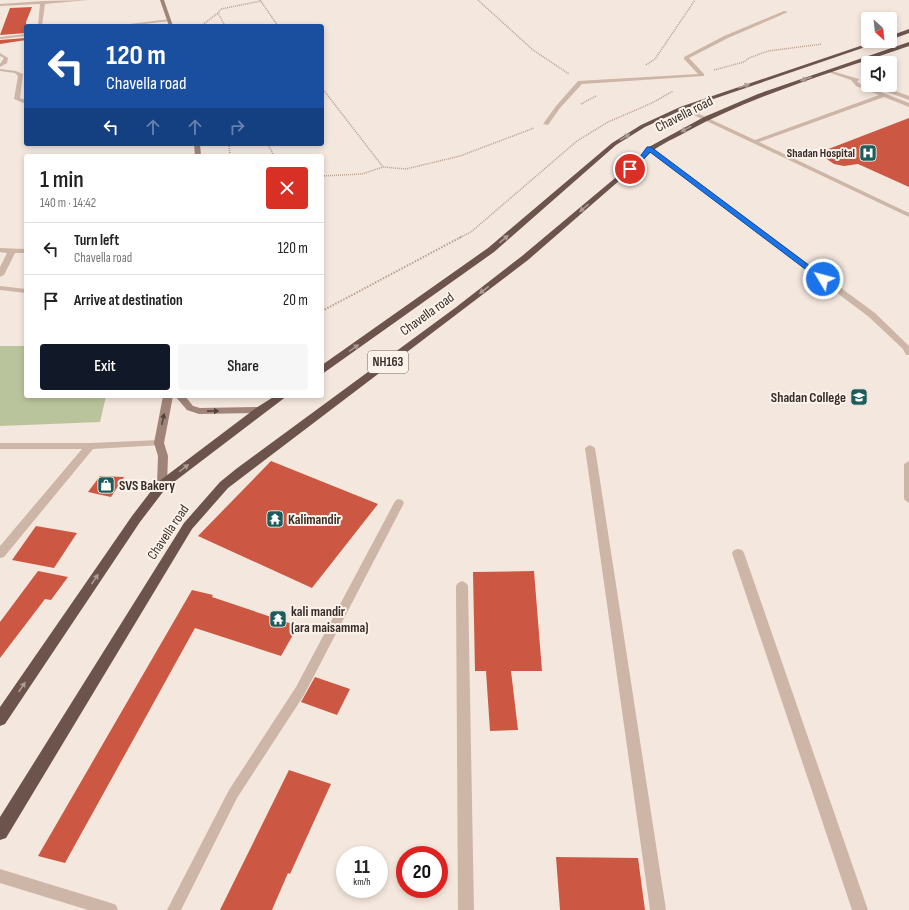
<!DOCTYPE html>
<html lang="en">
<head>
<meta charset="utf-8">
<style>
  body { margin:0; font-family:"Sofia Sans Condensed",sans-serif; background:#f6f6f6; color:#222; height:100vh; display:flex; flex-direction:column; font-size:15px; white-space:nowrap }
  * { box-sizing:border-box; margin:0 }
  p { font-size:13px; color:#767676 }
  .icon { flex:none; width:22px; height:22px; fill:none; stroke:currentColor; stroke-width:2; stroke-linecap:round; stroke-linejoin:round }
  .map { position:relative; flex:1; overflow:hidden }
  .sheet { position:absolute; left:24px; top:154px; width:300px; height:244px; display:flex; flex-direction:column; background:#fff; border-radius:4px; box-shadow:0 2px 6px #0003 }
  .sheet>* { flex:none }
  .guide { position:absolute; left:24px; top:24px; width:300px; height:122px; border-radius:4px; box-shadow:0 2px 6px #0003; background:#1a4fa0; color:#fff; overflow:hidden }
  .needle { width:26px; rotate:153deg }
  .buttons { position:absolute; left:861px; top:12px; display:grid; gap:8px }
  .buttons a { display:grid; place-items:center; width:36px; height:36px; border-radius:4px; background:#fff; box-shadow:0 2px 6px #0003; font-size:20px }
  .speed { position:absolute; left:336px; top:846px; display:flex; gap:8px; font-size:20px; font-weight:700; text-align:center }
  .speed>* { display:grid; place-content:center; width:52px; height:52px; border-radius:50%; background:#fff; box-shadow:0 2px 6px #0003; line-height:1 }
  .speed small { font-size:10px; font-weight:400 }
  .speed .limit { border:6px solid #d22; background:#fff; color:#111 }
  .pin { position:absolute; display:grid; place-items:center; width:34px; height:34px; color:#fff; margin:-17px; border:2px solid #fff; border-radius:50%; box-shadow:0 1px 4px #0007 }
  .me { position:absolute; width:44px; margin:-22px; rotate:307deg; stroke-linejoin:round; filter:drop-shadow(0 0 3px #0008) }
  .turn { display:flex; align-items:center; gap:14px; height:84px; padding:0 16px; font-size:18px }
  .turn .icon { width:52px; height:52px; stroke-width:2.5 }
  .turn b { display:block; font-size:28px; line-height:34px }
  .lanes { display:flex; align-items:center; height:38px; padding:0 16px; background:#0003; justify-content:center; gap:20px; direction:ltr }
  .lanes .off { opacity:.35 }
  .round { display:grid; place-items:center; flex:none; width:42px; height:42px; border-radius:4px; background:#f6f6f6 }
  .summary { display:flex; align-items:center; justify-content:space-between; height:68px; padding:0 16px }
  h1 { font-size:24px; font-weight:600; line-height:30px }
  .action { display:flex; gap:8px; margin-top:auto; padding:8px 16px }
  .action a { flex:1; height:46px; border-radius:4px; background:#111827; color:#fff; font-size:16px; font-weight:600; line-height:46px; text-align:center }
  .action a+a { background:#f6f6f6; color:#222 }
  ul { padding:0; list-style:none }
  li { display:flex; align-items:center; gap:12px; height:52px; padding:0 16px; border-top:1px solid #e0e0e0 }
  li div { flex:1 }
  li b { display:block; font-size:15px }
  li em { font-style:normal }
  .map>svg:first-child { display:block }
</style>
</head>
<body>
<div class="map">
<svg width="909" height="910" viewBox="0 0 909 910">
  <rect width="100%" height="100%" fill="#f4e7dd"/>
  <path fill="#bac49c" d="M0,346H26V396H106L100,422L0,426Z"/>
  <g fill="#cc5843">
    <path d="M32,7L26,22V33L0,35L10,8Z"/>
    <path d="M26,38V40L0,44V40Z"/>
    <path d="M909,118V187L858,164L844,166L834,164L818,153Z"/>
    <path d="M271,461L378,504L312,588L198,536Z"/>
    <path d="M100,476L124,477L111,497L88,492Z"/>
    <path d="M36,526L77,533L54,568L12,560Z"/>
    <path d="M38,571L68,577L51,600L45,599L0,658V622Z"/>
    <path d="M534,571L542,671H511L518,730L490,731L486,671H475L473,572Z"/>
    <path d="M192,590L213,595L212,597L298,626L281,656L195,628L65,863L38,856Z"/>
    <path d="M315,677L350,689L337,715L301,702Z"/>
    <path d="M289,770L331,784L290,874L288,873L272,910H220Z"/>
    <path d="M556,857L638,858L645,910H560Z"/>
  </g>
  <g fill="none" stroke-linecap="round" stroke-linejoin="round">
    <g stroke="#b9a092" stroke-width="1.5" stroke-dasharray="1 1" stroke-linecap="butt">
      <path d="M260,0L278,26"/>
      <path d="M478,0L533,50L569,74"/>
      <path d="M201,26L218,13"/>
      <path d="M225,26L218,13L221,9L261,1"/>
      <path d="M646,65L655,59L695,0"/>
      <path d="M714,70L744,62L749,58L768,51L822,44"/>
      <path d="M322,88L383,167L406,169L460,156L534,128"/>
      <path d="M581,104L596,96"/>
      <path d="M229,144L230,156"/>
      <path d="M268,144L274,156"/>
      <path d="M322,176L362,174L383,167"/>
      <path d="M459,238L471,232L577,141L608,122L652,103L673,91"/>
    </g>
    <path stroke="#b9a092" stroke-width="2" stroke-dasharray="1.5 1.5" stroke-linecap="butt" d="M322,311L461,237"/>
    <g fill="#cdb6a8" fill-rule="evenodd">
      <path d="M0,53L8,58L7,63L0,67V64L4,58L0,56Z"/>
      <path d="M0,69L16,71L23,74L20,98L26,100V104L14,99L18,76L15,73L0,71Z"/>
      <path d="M828,70L859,79V80L857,81L860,84L909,103V107L884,97L759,142L909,213V217L679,108L684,107L755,140L879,95L856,86L851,80L828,72Z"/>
      <path d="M884,87L909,96V100L882,90L881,89Z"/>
      <path d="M647,148H651L875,313L909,346V355H906L903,349L869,317L647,150Z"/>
      <path d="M909,461V503L906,501L904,499V464Z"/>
      <path d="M399,499L402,500L404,503L304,695L237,798L181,910H167L229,790L296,687L394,503L396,500Z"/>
      <path d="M0,869L111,903L116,905L118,910H88L0,883Z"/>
    </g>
    <g fill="#cdb6a8" fill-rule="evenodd">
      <path d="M88,0L45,4L42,26H38L40,4L0,6V4L43,1Z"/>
      <path d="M784,11L788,12L728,38L689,58L704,74V76L582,84L560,108L548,125L543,124L556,106L578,81L698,74L684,59V57L724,36Z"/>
      <path d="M171,19L169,21L128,26H113Z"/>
      <path d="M26,34V36L0,39V37Z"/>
      <path d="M0,248L26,249V253H15L4,275L0,277V267L7,253L0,252Z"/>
      <path d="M0,286L26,289V293L0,290Z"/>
      <path d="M159,440L164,443L162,445L93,449L4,557L0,558V546L82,449H0V443H90Z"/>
      <path d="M590,445L595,448L666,910H650L585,448Z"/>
      <path d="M738,549L742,550L744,553L868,910H852L732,553L734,550Z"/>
      <path d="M462,581L466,583L468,586L474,910H458L456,586L458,583Z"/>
    </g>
    <g fill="#a18479" fill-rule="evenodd">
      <path d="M160,0H164L173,26H169Z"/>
      <path d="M194,144H200L201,156H195Z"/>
      <path d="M163,396H173L164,443L168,456L167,485L166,488H158L157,485L158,456L154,443Z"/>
      <path d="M175,396H185L193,406L200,408L260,407L265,410L260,413L199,414L187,410Z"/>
    </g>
    <g fill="#6c544c" fill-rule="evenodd">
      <path d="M909,29V33L890,40V36Z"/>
      <path d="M875,41H883L684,109L645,127L616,145L494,252L325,372L322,373V365L488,248L612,143L641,125L680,107Z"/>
      <path d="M909,42V46C834,72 756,94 686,132C670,141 655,146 643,160L528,260L228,488L192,529L6,838L0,840V817L184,523L220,482L236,469L455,308L522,256L639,158L647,148L704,117L758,94Z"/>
      <path d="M275,396H287L166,488L140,522L5,724L0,726V707L132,516L158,482L256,408Z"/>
    </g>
  </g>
  <defs><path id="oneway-solid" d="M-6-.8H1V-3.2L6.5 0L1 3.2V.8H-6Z"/></defs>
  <g fill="#ac9b93">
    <use href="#oneway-solid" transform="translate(806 79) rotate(161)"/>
    <use href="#oneway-solid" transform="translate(744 86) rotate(-18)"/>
    <use href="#oneway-solid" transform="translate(686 129) rotate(151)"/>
    <use href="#oneway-solid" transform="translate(625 137) rotate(-32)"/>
    <use href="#oneway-solid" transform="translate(584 208) rotate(140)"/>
    <use href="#oneway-solid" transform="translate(504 239) rotate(-41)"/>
    <use href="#oneway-solid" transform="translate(484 290) rotate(142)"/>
    <use href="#oneway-solid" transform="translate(354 348) rotate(-35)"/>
    <use href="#oneway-solid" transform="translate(184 468) rotate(-37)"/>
    <use href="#oneway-solid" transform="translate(95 579) rotate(-56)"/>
    <use href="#oneway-solid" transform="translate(22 687) rotate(-56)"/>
  </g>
  <g fill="#53433d">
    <use href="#oneway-solid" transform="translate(213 411) rotate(-1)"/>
    <use href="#oneway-solid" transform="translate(163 419) rotate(-78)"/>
  </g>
  <path fill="#1a73e8" stroke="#114b97" d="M647,147H651L826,278V281H821L650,152L643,160L632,170H628V168L639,158Z"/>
  <defs>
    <symbol id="hospital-square" viewBox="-11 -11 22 22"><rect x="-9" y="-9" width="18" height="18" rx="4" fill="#1c5d5c" stroke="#fbf2ea"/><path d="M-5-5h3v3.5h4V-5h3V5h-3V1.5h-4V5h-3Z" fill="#fff"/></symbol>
    <symbol id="university-square" viewBox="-11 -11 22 22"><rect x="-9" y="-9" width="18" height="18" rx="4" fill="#1c5d5c" stroke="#fbf2ea"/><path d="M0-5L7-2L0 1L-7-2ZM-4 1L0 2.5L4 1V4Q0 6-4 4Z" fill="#fff"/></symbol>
    <symbol id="shop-square" viewBox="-11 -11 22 22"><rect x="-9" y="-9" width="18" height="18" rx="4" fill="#1c5d5c" stroke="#fbf2ea"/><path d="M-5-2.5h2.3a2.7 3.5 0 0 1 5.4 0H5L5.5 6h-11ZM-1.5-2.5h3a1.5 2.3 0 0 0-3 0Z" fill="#fff"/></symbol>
    <symbol id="temple-square" viewBox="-11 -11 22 22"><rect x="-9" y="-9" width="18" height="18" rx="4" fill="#1c5d5c" stroke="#fbf2ea"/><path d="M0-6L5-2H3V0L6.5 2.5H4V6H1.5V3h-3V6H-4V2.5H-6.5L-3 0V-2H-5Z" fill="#fff"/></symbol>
  </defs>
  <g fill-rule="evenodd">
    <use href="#hospital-square" x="858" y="143" width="20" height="20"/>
    <use href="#university-square" x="849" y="387" width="20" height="20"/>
    <use href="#shop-square" x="96" y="475" width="20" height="20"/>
    <use href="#temple-square" x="265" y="509" width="20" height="20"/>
    <use href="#temple-square" x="268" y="609" width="20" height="20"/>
  </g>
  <g text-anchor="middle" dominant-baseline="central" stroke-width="4" stroke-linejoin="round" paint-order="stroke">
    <g font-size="12" font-weight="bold" fill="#392d29" stroke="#fbf2ea" text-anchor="end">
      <text x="855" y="153">Shadan Hospital</text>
    </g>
    <rect fill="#fbf2ea" stroke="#736863" stroke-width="1" x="368" y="351" width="40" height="22" rx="3"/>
    <g font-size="13" font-weight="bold" fill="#392d29">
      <text x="388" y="362">NH163</text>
    </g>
    <g font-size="14" fill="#392d29" stroke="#fbf2ea">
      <text transform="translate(684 114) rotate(-27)">Chavella road</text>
      <text transform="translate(427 314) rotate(-36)">Chavella road</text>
      <text transform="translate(168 532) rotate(-56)">Chavella road</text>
    </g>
    <g font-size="14" font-weight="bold" fill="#392d29" stroke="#fbf2ea" text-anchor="start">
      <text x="846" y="397" text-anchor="end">Shadan College</text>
      <text x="119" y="485">SVS Bakery</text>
      <text x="288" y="519">Kalimandir</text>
      <text x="291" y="611">kali mandir<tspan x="291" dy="16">(ara maisamma)</tspan></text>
    </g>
  </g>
</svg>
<div class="buttons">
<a><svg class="needle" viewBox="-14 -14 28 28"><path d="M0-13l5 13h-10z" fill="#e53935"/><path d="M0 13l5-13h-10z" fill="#767676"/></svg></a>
<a><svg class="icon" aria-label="sound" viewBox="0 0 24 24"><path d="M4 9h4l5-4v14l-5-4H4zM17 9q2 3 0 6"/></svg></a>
</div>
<div class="speed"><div>11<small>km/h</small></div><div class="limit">20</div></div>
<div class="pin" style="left:630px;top:169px;background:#d93025"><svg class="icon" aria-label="arrive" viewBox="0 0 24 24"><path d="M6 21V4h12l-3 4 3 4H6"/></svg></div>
<svg class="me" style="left:823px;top:279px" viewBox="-20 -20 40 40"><circle r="17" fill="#1a73e8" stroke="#fff" stroke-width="3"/><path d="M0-11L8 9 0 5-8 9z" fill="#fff"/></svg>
<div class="guide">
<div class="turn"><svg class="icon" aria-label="left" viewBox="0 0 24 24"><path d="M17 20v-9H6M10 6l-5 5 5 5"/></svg><div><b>120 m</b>Chavella road</div></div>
<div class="lanes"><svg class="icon" aria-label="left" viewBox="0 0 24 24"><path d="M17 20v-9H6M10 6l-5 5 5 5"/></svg><svg class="icon off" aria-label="ahead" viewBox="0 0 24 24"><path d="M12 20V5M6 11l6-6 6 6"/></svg><svg class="icon off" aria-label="ahead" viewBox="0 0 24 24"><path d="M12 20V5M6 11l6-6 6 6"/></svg><svg class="icon off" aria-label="right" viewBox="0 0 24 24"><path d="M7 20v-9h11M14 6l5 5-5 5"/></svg></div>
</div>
<section class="sheet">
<div class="summary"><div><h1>1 min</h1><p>140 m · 14:42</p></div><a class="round" style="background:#d93025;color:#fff"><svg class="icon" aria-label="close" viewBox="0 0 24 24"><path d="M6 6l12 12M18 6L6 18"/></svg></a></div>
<ul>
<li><svg class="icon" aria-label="left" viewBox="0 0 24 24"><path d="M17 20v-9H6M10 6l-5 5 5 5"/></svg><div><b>Turn left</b><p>Chavella road</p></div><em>120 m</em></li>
<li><svg class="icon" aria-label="arrive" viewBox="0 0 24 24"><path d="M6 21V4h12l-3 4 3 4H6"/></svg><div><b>Arrive at destination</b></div><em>20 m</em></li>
</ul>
<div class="action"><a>Exit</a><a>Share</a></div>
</section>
</div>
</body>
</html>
